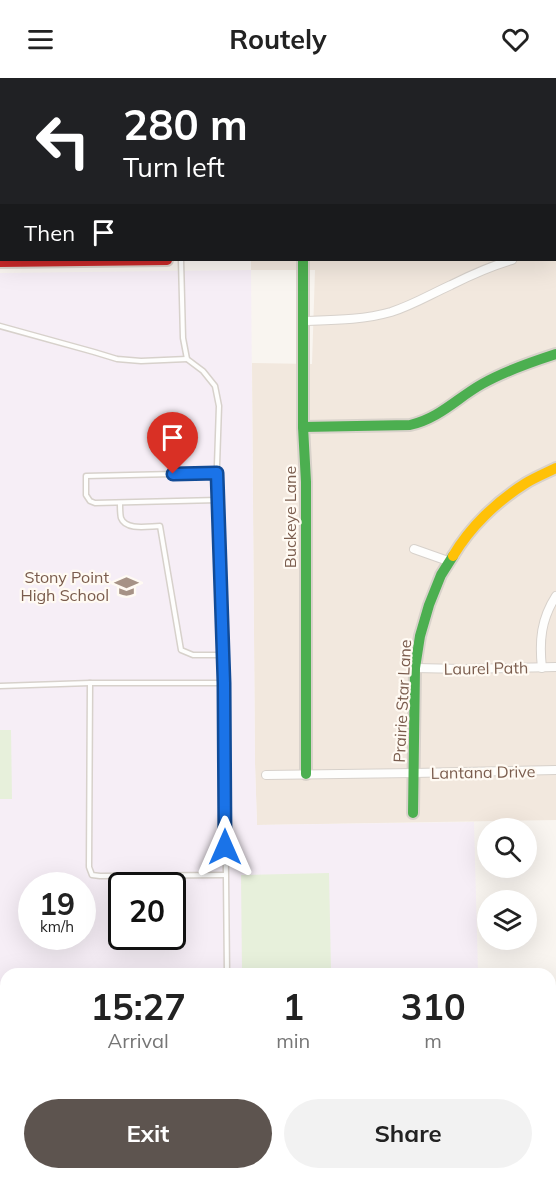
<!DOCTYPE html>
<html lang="en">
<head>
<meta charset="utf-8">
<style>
  body { margin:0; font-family:Mulish,sans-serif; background:#f2f2f2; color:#222; height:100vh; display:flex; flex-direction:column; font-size:22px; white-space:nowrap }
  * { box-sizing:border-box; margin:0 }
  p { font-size:20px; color:#767676 }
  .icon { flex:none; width:33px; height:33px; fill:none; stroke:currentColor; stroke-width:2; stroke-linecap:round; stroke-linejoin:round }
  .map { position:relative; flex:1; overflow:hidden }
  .drawer { position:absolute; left:0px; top:890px; width:556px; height:212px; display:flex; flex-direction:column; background:#fff; border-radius:18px 18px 0 0; box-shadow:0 6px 24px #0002 }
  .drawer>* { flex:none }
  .banner { position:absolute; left:0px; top:0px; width:556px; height:183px; box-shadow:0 6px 24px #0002; background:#202124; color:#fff; overflow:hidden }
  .fabs { position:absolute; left:477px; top:740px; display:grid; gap:12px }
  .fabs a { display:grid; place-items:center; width:60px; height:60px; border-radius:50%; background:#fff; box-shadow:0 6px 24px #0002; font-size:30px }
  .speed { position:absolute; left:18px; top:794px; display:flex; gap:12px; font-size:30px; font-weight:700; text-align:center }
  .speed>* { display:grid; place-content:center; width:78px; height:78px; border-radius:50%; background:#fff; box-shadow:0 6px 24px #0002; line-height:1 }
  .speed small { font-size:15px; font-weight:400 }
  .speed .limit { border:3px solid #111; border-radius:9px; background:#fff; color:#111 }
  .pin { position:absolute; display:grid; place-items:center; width:51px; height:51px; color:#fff; margin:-62px -26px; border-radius:50% 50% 50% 0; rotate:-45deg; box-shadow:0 0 6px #0007 }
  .pin .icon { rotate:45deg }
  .me { position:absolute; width:66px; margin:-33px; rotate:0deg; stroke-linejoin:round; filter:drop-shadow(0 0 4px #0008) }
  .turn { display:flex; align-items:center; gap:21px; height:126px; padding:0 24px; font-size:27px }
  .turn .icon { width:78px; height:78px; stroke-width:2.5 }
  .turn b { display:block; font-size:42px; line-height:51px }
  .then { display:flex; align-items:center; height:57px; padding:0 24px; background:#0003; gap:12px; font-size:22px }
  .eta { display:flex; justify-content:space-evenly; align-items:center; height:102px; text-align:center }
  .eta b { font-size:36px; font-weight:700; line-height:42px }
  .action { display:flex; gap:12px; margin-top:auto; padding:12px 24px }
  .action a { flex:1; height:69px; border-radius:36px; background:#5d544f; color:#fff; font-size:24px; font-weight:700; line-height:69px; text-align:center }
  .action a+a { background:#f2f2f2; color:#222 }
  header { display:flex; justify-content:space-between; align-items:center; height:78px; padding:0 24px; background:#fff; font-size:27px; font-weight:700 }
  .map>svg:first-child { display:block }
</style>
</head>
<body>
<header><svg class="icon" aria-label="menu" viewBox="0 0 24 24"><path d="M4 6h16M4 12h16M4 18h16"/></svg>Routely<svg class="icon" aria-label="heart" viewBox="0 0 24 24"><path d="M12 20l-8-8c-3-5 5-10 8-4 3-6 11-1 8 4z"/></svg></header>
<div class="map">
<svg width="556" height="1100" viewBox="0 0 556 1100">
  <rect width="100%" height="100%" fill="#f9f5f0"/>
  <path fill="#f2e8de" d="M0,0H556V742L257,747L255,686L252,285L312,286L315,192H251V182H555V2H2V157H0Z"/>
  <path fill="#f6eef6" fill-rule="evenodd" d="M251,192L255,686L257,747L474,744L478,895L6,896V1095H483V1100H0V195ZM32,807H82V858H32ZM122,807H172V858H122Z"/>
  <g fill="#e7f0db">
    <path d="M0,652H11L12,721H0Z"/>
    <path d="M329,795L331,892L242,893L241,797Z"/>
    <path d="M192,1095H346L348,1100H191Z"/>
  </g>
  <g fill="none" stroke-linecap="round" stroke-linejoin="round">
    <defs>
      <g id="lane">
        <path d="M181,182L183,260L187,281L203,293L215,308L219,328L217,387L224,605L227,896"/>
        <path d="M0,248L94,274L117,281L141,283L187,281"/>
        <path d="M217,395L86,398V417L90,423L95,425L218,422"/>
        <path d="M120,425C120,429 120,436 121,440C126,453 149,448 160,448L181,572L193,577H223"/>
        <path d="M90,605L89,789L92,797L100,798L225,797"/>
        <path d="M0,608L90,605H224"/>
        <path d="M550,982H556"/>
      </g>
      <g id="street">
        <path d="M57,0V2"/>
        <path d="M186,0V2"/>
        <path d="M311,0V2"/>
        <path d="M442,0V2"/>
        <path d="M555,20H556"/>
        <path d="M0,100H2"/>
        <path d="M555,171L556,170"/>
        <path d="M303,243C333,242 363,242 391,234C413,227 431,216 451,207C471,197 491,188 512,182"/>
        <path d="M414,471L448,483"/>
        <path d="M415,590L464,591L556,589"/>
        <path d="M542,590C539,563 541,541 556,518"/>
        <path d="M266,697L414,695L556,692"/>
      </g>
      <g id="fast">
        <path d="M303,182V349L306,404V696"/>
        <path d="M303,349L410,347C440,340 457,320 482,306C505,293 531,284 556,276"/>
        <path d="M413,735L415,590L420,558L429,527L441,497L453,478"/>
      </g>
      <path id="slow" d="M453,478C470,449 497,423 526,405C536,399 546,395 556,390"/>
      <g id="jam">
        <path d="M555,102H556"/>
        <path d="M0,168H2"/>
        <path d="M0,184L167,182"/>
      </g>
    </defs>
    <use href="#lane" stroke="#d7d1cb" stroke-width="7"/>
    <use href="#street" stroke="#d7d1cb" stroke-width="10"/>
    <use href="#fast" stroke="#d9d2cb" stroke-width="14"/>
    <use href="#slow" stroke="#d9d2cb" stroke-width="14"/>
    <use href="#jam" stroke="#d9d2cb" stroke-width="14"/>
    <use href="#lane" stroke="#fefefd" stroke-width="4"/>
    <use href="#street" stroke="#fefefd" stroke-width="8"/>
    <use href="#fast" stroke="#4caf50" stroke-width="10"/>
    <use href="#slow" stroke="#ffc107" stroke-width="10"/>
    <use href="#jam" stroke="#c62828" stroke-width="10"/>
  </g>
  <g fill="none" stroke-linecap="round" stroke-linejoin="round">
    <defs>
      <path id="route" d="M173,396L217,395L224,605L225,769"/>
    </defs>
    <use href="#route" stroke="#114b97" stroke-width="15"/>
    <use href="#route" stroke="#1a73e8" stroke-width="10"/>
  </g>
  <defs>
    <symbol id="school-bare" viewBox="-9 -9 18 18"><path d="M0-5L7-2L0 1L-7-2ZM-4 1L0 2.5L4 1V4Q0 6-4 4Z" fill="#a69286" stroke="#fffaf3" stroke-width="2.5" paint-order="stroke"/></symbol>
  </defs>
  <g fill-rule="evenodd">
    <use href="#school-bare" x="110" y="492" width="33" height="33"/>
  </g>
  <g text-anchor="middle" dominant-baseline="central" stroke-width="4.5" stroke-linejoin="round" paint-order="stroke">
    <g font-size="16" fill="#7a5c4d" stroke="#fffaf3">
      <text transform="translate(290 439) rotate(-90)">Buckeye Lane</text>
      <text transform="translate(486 590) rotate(-1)">Laurel Path</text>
      <text transform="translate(402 623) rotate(-87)">Prairie Star Lane</text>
      <text transform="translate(483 694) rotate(-1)">Lantana Drive</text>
    </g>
    <g font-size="16" fill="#7a5c4d" stroke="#fffaf3" text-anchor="end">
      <text x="109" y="499">Stony Point<tspan x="109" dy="18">High School</tspan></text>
    </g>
  </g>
</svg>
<div class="fabs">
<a><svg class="icon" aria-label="search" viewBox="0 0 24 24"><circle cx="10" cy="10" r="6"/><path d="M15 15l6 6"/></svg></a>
<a><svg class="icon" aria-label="layers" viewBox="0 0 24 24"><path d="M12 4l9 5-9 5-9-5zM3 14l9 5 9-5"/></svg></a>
</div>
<div class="speed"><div>19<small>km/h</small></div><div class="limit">20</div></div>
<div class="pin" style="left:173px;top:396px;background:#d93025"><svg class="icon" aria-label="arrive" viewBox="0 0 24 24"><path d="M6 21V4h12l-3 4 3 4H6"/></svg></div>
<svg class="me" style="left:225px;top:769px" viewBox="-20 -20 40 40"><path d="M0-17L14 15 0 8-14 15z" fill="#1a73e8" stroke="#fff" stroke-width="4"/></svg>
<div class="banner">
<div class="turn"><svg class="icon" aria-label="left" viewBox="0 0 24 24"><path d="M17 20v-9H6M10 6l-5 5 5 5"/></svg><div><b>280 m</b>Turn left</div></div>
<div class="then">Then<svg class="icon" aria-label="arrive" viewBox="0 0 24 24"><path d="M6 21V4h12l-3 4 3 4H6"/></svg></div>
</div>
<section class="drawer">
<div class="eta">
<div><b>15:27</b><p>Arrival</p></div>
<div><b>1</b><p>min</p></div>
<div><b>310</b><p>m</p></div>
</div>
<div class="action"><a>Exit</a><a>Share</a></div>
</section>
</div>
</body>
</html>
